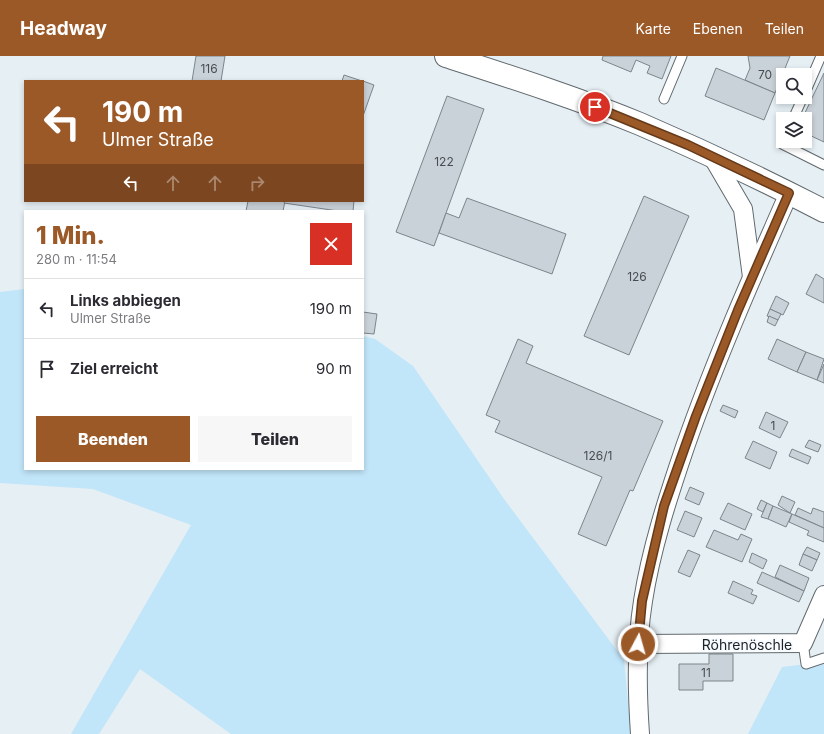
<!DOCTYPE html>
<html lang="de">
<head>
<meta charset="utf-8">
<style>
  body { margin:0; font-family:Inter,sans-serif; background:#f7f7f7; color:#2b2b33; height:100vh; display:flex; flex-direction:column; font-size:15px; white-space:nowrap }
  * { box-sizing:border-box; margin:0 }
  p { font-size:13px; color:#7c7c81 }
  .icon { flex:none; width:22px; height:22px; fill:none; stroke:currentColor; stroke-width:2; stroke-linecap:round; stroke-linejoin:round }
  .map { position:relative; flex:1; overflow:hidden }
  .side { position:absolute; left:24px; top:154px; width:340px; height:260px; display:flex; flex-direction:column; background:#fff; border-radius:0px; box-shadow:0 2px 6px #0003 }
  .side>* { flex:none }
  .hud { position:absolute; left:24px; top:24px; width:340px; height:122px; border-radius:0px; box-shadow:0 2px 6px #0003; background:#9c5928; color:#fff; overflow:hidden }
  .buttons { position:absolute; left:776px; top:12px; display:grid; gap:8px }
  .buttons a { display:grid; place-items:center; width:36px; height:36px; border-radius:0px; background:#fff; box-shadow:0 2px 6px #0003; font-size:20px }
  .pin { position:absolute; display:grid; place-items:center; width:34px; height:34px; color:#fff; margin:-17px; border:2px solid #fff; border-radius:50%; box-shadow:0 1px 4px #0007 }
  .me { position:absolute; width:44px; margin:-22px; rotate:6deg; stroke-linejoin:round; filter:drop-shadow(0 0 3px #0008) }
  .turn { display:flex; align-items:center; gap:14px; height:84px; padding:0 12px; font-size:18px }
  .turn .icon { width:52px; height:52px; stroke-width:2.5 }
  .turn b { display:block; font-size:28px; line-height:34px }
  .lanes { display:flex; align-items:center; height:38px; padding:0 12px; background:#0003; justify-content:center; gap:20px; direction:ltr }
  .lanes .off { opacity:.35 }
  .round { display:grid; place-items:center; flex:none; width:42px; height:42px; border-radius:0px; background:#f7f7f7 }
  .headline { display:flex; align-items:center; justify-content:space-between; height:68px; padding:0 12px }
  h1 { font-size:24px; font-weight:800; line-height:30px; color:#9c5928 }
  .action { display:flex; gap:8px; margin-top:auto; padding:8px 12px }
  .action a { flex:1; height:46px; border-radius:0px; background:#9c5928; color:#fff; font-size:16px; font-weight:800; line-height:46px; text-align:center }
  .action a+a { background:#f7f7f7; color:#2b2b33 }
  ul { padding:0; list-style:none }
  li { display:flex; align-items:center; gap:12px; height:60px; padding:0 12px; border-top:1px solid #e1e1e2 }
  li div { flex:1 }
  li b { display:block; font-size:15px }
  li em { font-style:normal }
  header { display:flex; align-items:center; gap:24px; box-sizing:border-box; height:56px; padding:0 20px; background:#9c5928; color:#fff }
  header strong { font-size:19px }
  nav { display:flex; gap:22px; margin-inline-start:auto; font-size:14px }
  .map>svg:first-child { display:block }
</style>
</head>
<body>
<header>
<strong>Headway</strong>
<nav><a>Karte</a><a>Ebenen</a><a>Teilen</a></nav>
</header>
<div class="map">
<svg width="824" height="678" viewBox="0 0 824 678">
  <rect width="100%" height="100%" fill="#e5eff4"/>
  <g fill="#c1e5f9">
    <path d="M25,233V413H363V280L375,283L413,310L504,443L624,604L631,678H231L140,613L99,678H71L191,469L93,433L0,427V236Z"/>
    <path d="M824,606V678H748L782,611Z"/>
  </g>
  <g fill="#c9d2d8" stroke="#7c858a">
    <path d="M196,0H225L221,25H192Z"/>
    <path d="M603,0H671L662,23L647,17L650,10L636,4L631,16L602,4Z"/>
    <path d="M748,0H790L775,37L745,24L750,12Z"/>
    <path d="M716,12L775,37L764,64L705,40Z"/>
    <path d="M824,17V86L805,77V63H802Z"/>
    <path d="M344,19L362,25H342Z"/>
    <path d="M363,25L374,29L363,60Z"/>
    <path d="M447,40L484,53L434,190L396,176Z"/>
    <path d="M644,140L689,160L629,299L584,280Z"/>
    <path d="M467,142L566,178L552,218L439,177L446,157L459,162Z"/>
    <path d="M248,145H285L283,155H246Z"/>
    <path d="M285,145H354L353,155H338L284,147Z"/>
    <path d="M816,218L824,223V247L806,238Z"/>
    <path d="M776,240L789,247L783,259L770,253Z"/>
    <path d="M770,253L781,258L778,264L767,260Z"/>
    <path d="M363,256L377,258L374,278L363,277Z"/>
    <path d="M769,260L778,264L775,270L767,266Z"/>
    <path d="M518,283L533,290L526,307L663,365L633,435L630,434L606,490L578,478L602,421L495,376L500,365L486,359Z"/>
    <path d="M777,283L806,296L797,316L768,303Z"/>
    <path d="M806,296L824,303L817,324L797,316Z"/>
    <path d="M824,308V327L817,324Z"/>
    <path d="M723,349L738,355L735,362L720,355Z"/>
    <path d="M766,356L788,366L780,382L759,372Z"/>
    <path d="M809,384L821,389L818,396L805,391Z"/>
    <path d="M753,385L777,396L770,413L745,402Z"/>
    <path d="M792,393L811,401L808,408L789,400Z"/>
    <path d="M690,431L704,437L699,449L685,443Z"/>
    <path d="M782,440L795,446L790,457L778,449Z"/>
    <path d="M761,444L767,447L763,456L757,453Z"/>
    <path d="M728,447L752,458L745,474L720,463Z"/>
    <path d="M767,447L773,450L768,463L761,461Z"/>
    <path d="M773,450L792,458L786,471L768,463Z"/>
    <path d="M798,452L811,458L813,452L824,456V472L795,459Z"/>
    <path d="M685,455L702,462L694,481L677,474Z"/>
    <path d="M792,458L824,472V486L807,479L809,475L789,466Z"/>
    <path d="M714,474L738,484L741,478L752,483L742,506L706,491Z"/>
    <path d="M807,491L820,497L817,504L803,498Z"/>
    <path d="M688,494L700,499L690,521L678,516Z"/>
    <path d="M752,497L767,504L763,513L749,506Z"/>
    <path d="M803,498L817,504L812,515L799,509Z"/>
    <path d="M780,509L809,522L804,535L775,521Z"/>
    <path d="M762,516L804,535L799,546L757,527Z"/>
    <path d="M733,525L753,534L751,538L757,540L753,548L728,537Z"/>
    <path d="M709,598H733V625H703V634H679V608H709Z"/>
  </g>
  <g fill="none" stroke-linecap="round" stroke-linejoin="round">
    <defs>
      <g id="lane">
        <path d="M805,37L821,0"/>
        <path d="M664,43L682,0"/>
        <path d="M793,63L803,41"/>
        <path d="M784,85L782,88L824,109"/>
        <path d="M803,587L806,608L824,602"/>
      </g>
      <g id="street">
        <path d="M712,100L743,153L752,221"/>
        <path d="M638,588L803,587L824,539"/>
        <path d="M640,678C637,635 636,588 643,545C651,493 668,441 685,391C715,305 752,221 789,137"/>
      </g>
      <path id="secondary" d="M446,0C511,21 577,42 640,68C703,95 764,124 824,155"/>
    </defs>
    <use href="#lane" stroke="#61696e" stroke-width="11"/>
    <use href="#street" stroke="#61696e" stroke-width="20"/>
    <use href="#secondary" stroke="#61696e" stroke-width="24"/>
    <use href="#lane" stroke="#fff" stroke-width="9"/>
    <use href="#street" stroke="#fff" stroke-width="18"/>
    <use href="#secondary" stroke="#fff" stroke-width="22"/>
  </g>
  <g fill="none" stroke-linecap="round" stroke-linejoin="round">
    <defs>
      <path id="route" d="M595,51L688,89L789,137L738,254L696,360L664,450L642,545L638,588"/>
    </defs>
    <use href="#route" stroke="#653a1a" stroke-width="10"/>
    <use href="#route" stroke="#9c5928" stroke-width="7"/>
  </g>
  <g text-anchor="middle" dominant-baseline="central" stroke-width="3.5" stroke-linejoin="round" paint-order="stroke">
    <g font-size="12" fill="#494d51">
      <text x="209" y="12">116</text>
      <text x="765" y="18">70</text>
      <text x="444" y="105">122</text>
      <text x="637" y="220">126</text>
      <text x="773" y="369">1</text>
      <text x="598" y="399">126/1</text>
      <text x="706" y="616">11</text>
    </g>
    <g font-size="14" fill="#1e2124" stroke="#f5fbff">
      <text x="747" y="588">Röhrenöschle</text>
    </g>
  </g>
</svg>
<div class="buttons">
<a><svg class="icon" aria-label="search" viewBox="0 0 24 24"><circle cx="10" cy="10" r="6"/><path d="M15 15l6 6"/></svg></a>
<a><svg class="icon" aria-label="layers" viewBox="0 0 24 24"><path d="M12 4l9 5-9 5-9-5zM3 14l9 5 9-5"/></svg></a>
</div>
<div class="pin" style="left:595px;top:51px;background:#d93025"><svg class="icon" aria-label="arrive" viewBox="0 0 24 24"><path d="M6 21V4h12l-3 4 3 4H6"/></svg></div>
<svg class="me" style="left:638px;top:588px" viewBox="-20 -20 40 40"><circle r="17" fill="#9c5928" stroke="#fff" stroke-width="3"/><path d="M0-11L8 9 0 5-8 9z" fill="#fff"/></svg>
<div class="hud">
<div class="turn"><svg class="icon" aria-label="left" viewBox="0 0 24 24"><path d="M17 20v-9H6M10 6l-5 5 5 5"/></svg><div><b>190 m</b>Ulmer Straße</div></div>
<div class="lanes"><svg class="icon" aria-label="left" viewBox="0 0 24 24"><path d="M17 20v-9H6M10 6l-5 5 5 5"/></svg><svg class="icon off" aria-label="ahead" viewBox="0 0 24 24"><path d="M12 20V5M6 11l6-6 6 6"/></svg><svg class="icon off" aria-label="ahead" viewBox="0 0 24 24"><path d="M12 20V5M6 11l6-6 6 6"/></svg><svg class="icon off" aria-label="right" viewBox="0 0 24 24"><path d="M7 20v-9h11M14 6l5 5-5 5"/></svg></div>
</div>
<section class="side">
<div class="headline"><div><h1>1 Min.</h1><p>280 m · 11:54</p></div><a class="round" style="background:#d93025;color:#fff"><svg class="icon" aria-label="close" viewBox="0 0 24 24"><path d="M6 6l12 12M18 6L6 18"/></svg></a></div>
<ul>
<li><svg class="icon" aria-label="left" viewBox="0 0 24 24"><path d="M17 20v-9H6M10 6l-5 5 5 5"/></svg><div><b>Links abbiegen</b><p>Ulmer Straße</p></div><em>190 m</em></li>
<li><svg class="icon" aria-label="arrive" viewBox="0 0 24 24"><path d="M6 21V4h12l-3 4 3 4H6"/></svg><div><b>Ziel erreicht</b></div><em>90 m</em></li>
</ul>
<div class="action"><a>Beenden</a><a>Teilen</a></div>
</section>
</div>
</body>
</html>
